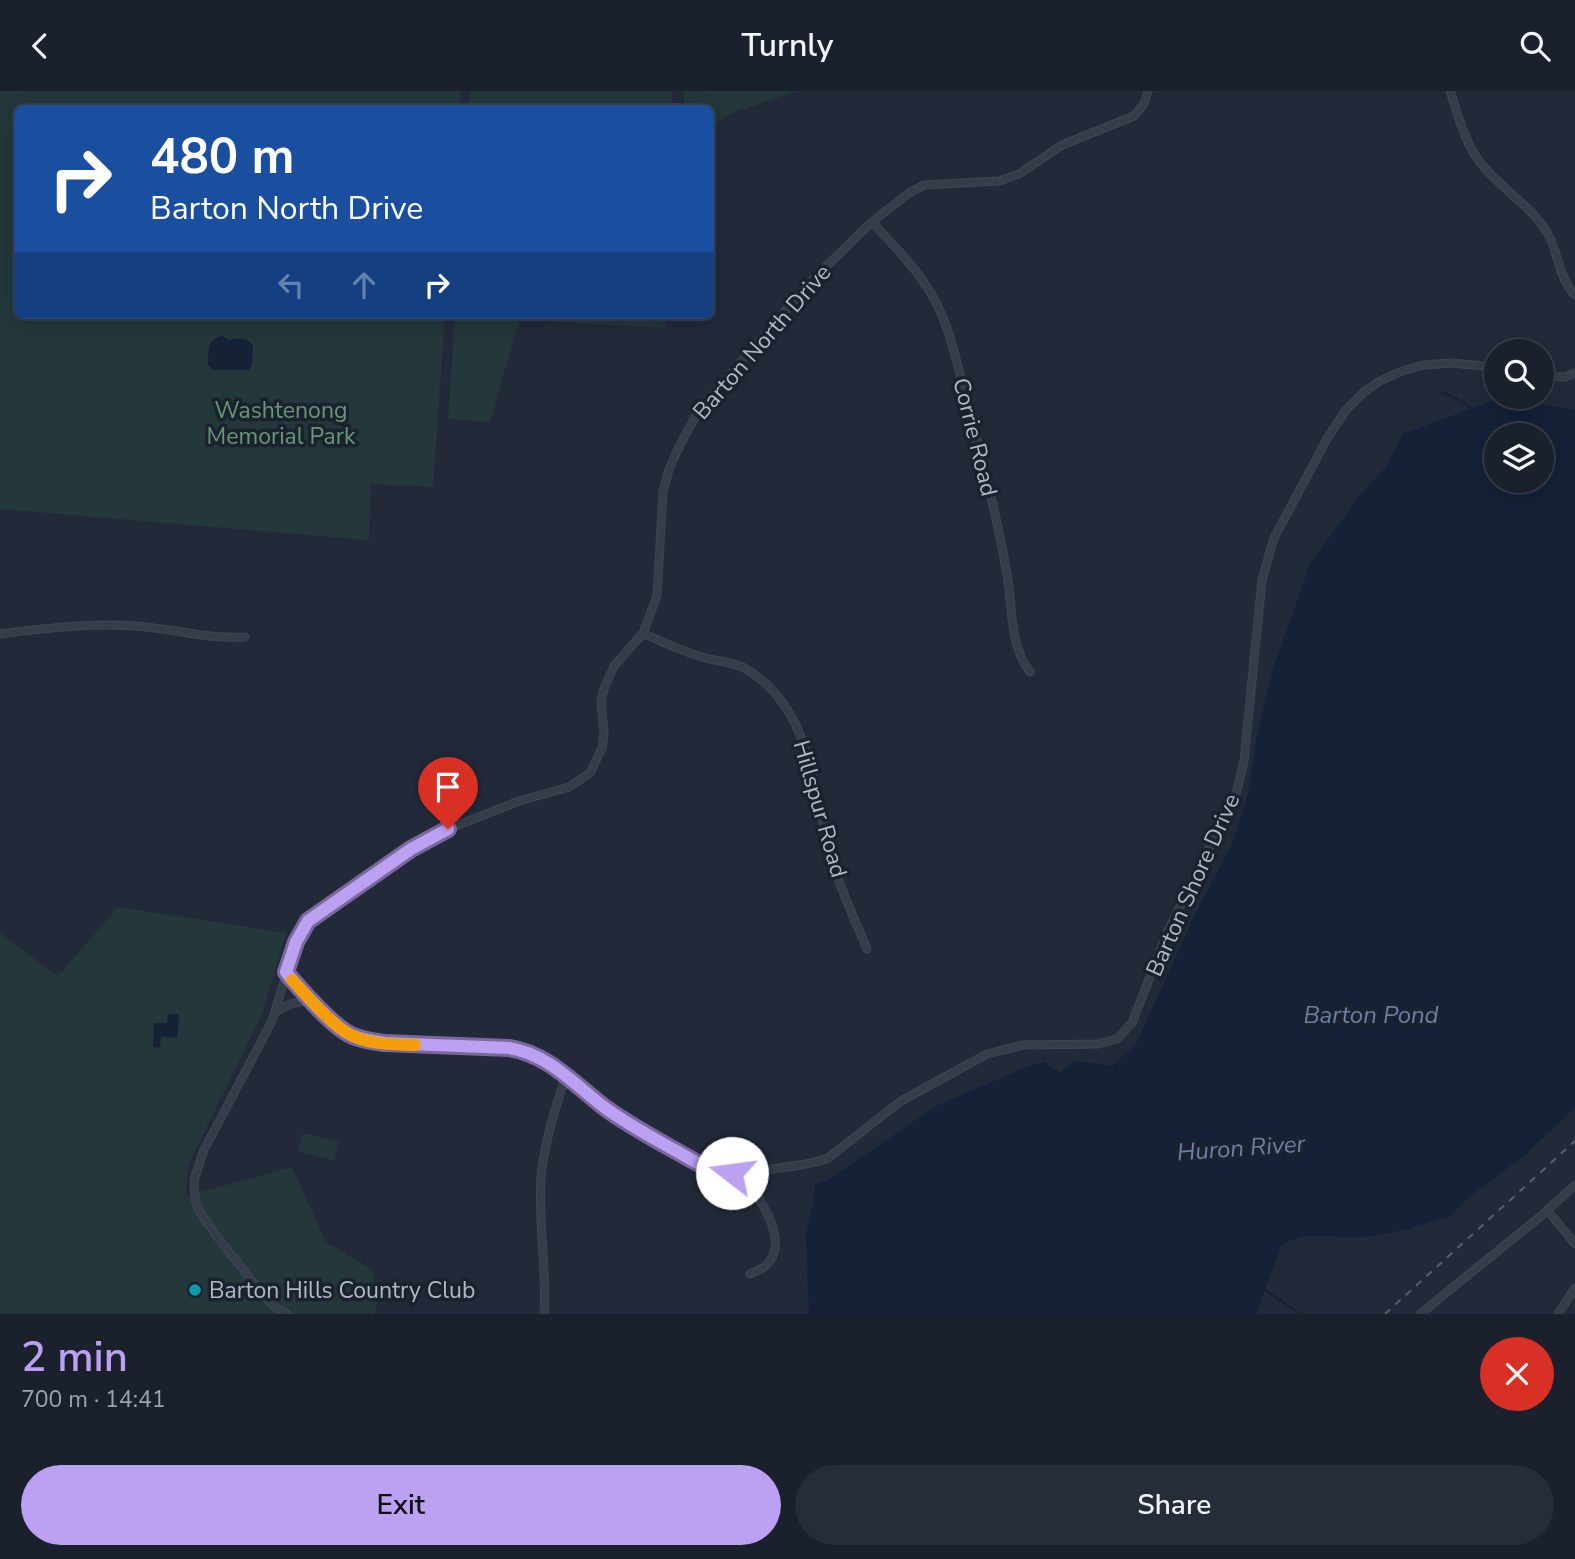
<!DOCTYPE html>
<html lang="en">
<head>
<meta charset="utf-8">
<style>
  body { margin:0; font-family:"Nunito Sans",sans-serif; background:#272d38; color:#f1f3f6; height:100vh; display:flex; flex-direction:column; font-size:26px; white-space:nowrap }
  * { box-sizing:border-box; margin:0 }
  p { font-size:23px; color:#9fa3a9 }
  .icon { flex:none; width:38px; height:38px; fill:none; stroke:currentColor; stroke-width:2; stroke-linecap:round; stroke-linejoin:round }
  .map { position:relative; height:1223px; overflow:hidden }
  .side { display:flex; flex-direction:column; background:#1a202c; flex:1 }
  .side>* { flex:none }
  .guide { position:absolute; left:14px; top:14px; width:700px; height:214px; border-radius:10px; box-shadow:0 4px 18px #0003,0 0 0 2px #383e48; background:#1a4fa0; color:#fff; overflow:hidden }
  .fabs { position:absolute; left:1484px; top:248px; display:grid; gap:14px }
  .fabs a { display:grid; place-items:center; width:70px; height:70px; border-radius:50%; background:#1a202c; box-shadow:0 4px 18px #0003,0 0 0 2px #383e48; font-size:35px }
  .pin { position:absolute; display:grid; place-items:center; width:60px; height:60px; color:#fff; margin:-72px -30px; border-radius:50% 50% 50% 0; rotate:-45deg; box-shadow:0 0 7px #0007 }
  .pin .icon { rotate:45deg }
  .me { position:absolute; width:77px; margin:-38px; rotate:285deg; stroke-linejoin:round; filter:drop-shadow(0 0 5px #0008) }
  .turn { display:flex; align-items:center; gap:24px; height:147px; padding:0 21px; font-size:32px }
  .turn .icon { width:91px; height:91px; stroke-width:2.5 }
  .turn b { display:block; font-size:49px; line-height:60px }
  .lanes { display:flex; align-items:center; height:66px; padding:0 21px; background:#0003; justify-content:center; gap:35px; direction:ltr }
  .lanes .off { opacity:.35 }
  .round { display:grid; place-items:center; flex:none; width:74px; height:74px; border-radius:37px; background:#272d38 }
  .head { display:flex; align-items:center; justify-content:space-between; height:119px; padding:0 21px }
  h1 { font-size:42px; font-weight:600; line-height:52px; color:#bca0f2 }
  .button { display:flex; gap:14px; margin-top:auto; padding:14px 21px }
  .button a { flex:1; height:80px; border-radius:42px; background:#bca0f2; color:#111; font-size:28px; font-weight:600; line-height:80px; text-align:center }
  .button a+a { background:#272d38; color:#f1f3f6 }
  header { display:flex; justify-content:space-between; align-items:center; height:91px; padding:0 21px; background:#1a202c; font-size:32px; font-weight:600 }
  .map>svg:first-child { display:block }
</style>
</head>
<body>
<header><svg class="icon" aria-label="back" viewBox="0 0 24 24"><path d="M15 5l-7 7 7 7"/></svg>Turnly<svg class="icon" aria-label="search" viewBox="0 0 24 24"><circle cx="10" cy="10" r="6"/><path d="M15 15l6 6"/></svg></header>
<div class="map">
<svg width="1575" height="1223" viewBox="0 0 1575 1223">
  <rect width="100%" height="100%" fill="#222a3a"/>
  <g fill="#24373b">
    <path d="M0,0H461L460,18H18V224H445L433,396L371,393L369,449L0,418Z"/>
    <path d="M470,0H672L671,17H469Z"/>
    <path d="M684,0H797L732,22L711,35L710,18L684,17Z"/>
    <path d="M455,224H666V237L519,229L490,331L448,328Z"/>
    <path d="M118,816L286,842L263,921L188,1075L186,1105L292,1076L326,1151L371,1178L379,1203L375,1223H0V842L58,885Z"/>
    <path d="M303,1042L339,1051L334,1070L298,1060Z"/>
  </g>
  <g fill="#152137" fill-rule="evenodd">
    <path d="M222,245L230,249C239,246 246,247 253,254L252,273L249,279H214L208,274C209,260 206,249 222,245Z"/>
    <path d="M1502,306L1575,319V1017L1524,1065L1468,1107L1451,1125L1408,1138L1368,1146L1304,1145L1282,1153L1256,1223H809L806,1142L814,1110L815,1094L833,1086L936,1015L1026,976L1044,971L1060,981L1075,970L1112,975L1136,953L1195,823L1231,755L1248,704L1257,645L1272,581L1310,473L1360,404L1385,377L1403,343ZM1496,345H1542V390H1496Z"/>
    <path d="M168,923H179L177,947L161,945L160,957L153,956L154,932H167Z"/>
  </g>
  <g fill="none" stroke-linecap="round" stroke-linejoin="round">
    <g stroke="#152137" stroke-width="2">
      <path d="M1442,301C1452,306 1462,309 1471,317"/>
      <path d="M1264,1198L1300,1223"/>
    </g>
    <defs>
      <g id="minor">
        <path d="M1450,0C1458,23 1464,50 1479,70C1499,97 1533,115 1549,145C1559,165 1559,187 1575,204"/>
        <path d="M872,131C891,152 912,172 927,196C949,229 956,269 966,307C981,365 997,424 1007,484C1013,516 1009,554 1030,581"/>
        <path d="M1542,285L1565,286L1575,282"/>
        <path d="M643,542C662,551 682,560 702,566C717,571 734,570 748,579C814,621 812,701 832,768C840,799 855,828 867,858"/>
        <path d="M0,543C46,537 90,532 136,535C173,538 207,548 245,546"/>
        <path d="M286,881L311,910"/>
        <path d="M275,921C317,896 315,919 346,941C357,949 371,950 384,952L509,957C550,964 575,996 608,1018C639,1040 672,1057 705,1077L720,1082L758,1080"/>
        <path d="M721,1083L752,1098"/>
        <path d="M1547,1119L1575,1153"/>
        <path d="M750,1183C754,1181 761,1179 765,1175C789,1155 766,1117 752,1098L758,1080C780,1076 809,1075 828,1067L901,1010L987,963L1023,954L1098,953L1117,948L1132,932L1167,842L1236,703L1244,670L1262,489L1274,447L1328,346L1346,319L1364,301L1380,290L1402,280L1424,274L1451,272L1496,276"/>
        <path d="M287,1223L276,1217L263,1204L218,1147L199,1120L195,1109L194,1089L204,1059L272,930L296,851L308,830L411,758L448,738L519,710L569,696L590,682L602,657L604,643L601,609L605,595L614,575L643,542L657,505L663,401L669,378L679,356L695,326L714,302L813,188L872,131L909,102L924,94L999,90L1019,83L1062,54L1134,25L1144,13L1148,0"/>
        <path d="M544,1223C547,1177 538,1132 541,1086C544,1052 555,1017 566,985"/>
        <path d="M1420,1223L1541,1125L1575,1094"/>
        <path d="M1558,1223L1575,1197"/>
      </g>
    </defs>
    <use href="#minor" stroke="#3f4653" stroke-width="9"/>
    <use href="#minor" stroke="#353d4a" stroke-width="7"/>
    <path stroke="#576071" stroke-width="2" stroke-dasharray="7 7" stroke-linecap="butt" d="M1385,1223L1575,1050"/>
  </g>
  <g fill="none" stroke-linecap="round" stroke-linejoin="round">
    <defs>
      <path id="route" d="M448,738L411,758L308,830L296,851L286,881L289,885C303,901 332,935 351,944C361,949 372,950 384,952L509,957C548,963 574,993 604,1016C627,1033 653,1047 678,1061C696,1071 711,1082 732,1082"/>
    </defs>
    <use href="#route" stroke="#7a689d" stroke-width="18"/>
    <use href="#route" stroke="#bca0f2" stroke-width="12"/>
    <path stroke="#f59e0b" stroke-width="12" d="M292,889C307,905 331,933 349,943C368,954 394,953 415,954"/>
  </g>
  <circle fill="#0f9aa8" stroke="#1b222f" stroke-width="2.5" cx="195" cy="1199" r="7"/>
  <g text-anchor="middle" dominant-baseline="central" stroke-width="7" stroke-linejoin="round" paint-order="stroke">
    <g font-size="23" fill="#b0b7c6" stroke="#1b222f">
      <text transform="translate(762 251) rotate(-49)">Barton North Drive</text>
      <text transform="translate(975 346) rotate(76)">Corrie Road</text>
      <text transform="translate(820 718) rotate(74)">Hillspur Road</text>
      <text transform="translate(1193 794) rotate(-66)">Barton Shore Drive</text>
    </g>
    <g font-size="23" fill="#679775" stroke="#1b222f">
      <text x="281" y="319">Washtenong<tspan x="281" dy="26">Memorial Park</tspan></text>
    </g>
    <g font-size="23" fill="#b0b7c6" stroke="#1b222f" text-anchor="start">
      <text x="209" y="1199">Barton Hills Country Club</text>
    </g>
    <g font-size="24" font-style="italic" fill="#697fa6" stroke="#1b222f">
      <text x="1371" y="924">Barton Pond</text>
      <text transform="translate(1241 1057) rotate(-4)">Huron River</text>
    </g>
  </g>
</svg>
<div class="fabs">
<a><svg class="icon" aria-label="search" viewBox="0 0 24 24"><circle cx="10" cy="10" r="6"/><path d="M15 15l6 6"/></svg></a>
<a><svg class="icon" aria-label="layers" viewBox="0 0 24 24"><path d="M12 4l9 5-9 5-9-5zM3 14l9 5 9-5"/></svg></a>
</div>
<div class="pin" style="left:448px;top:738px;background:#d93025"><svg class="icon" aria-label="arrive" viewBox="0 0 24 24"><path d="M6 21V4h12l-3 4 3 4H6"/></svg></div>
<svg class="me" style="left:732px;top:1082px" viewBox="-20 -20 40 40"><circle r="19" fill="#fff"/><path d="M0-13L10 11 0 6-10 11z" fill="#bca0f2"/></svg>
<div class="guide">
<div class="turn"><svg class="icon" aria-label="right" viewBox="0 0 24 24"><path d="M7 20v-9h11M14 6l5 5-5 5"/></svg><div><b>480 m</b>Barton North Drive</div></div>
<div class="lanes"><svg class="icon off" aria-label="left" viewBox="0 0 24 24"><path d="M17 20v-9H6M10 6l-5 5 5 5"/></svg><svg class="icon off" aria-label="ahead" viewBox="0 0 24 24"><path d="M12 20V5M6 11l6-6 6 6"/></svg><svg class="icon" aria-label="right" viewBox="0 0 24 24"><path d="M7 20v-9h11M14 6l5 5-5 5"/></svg></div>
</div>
</div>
<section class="side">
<div class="head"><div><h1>2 min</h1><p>700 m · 14:41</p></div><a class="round" style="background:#d93025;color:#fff"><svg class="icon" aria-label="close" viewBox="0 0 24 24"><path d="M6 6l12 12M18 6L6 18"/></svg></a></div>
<div class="button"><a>Exit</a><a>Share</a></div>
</section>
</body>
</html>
